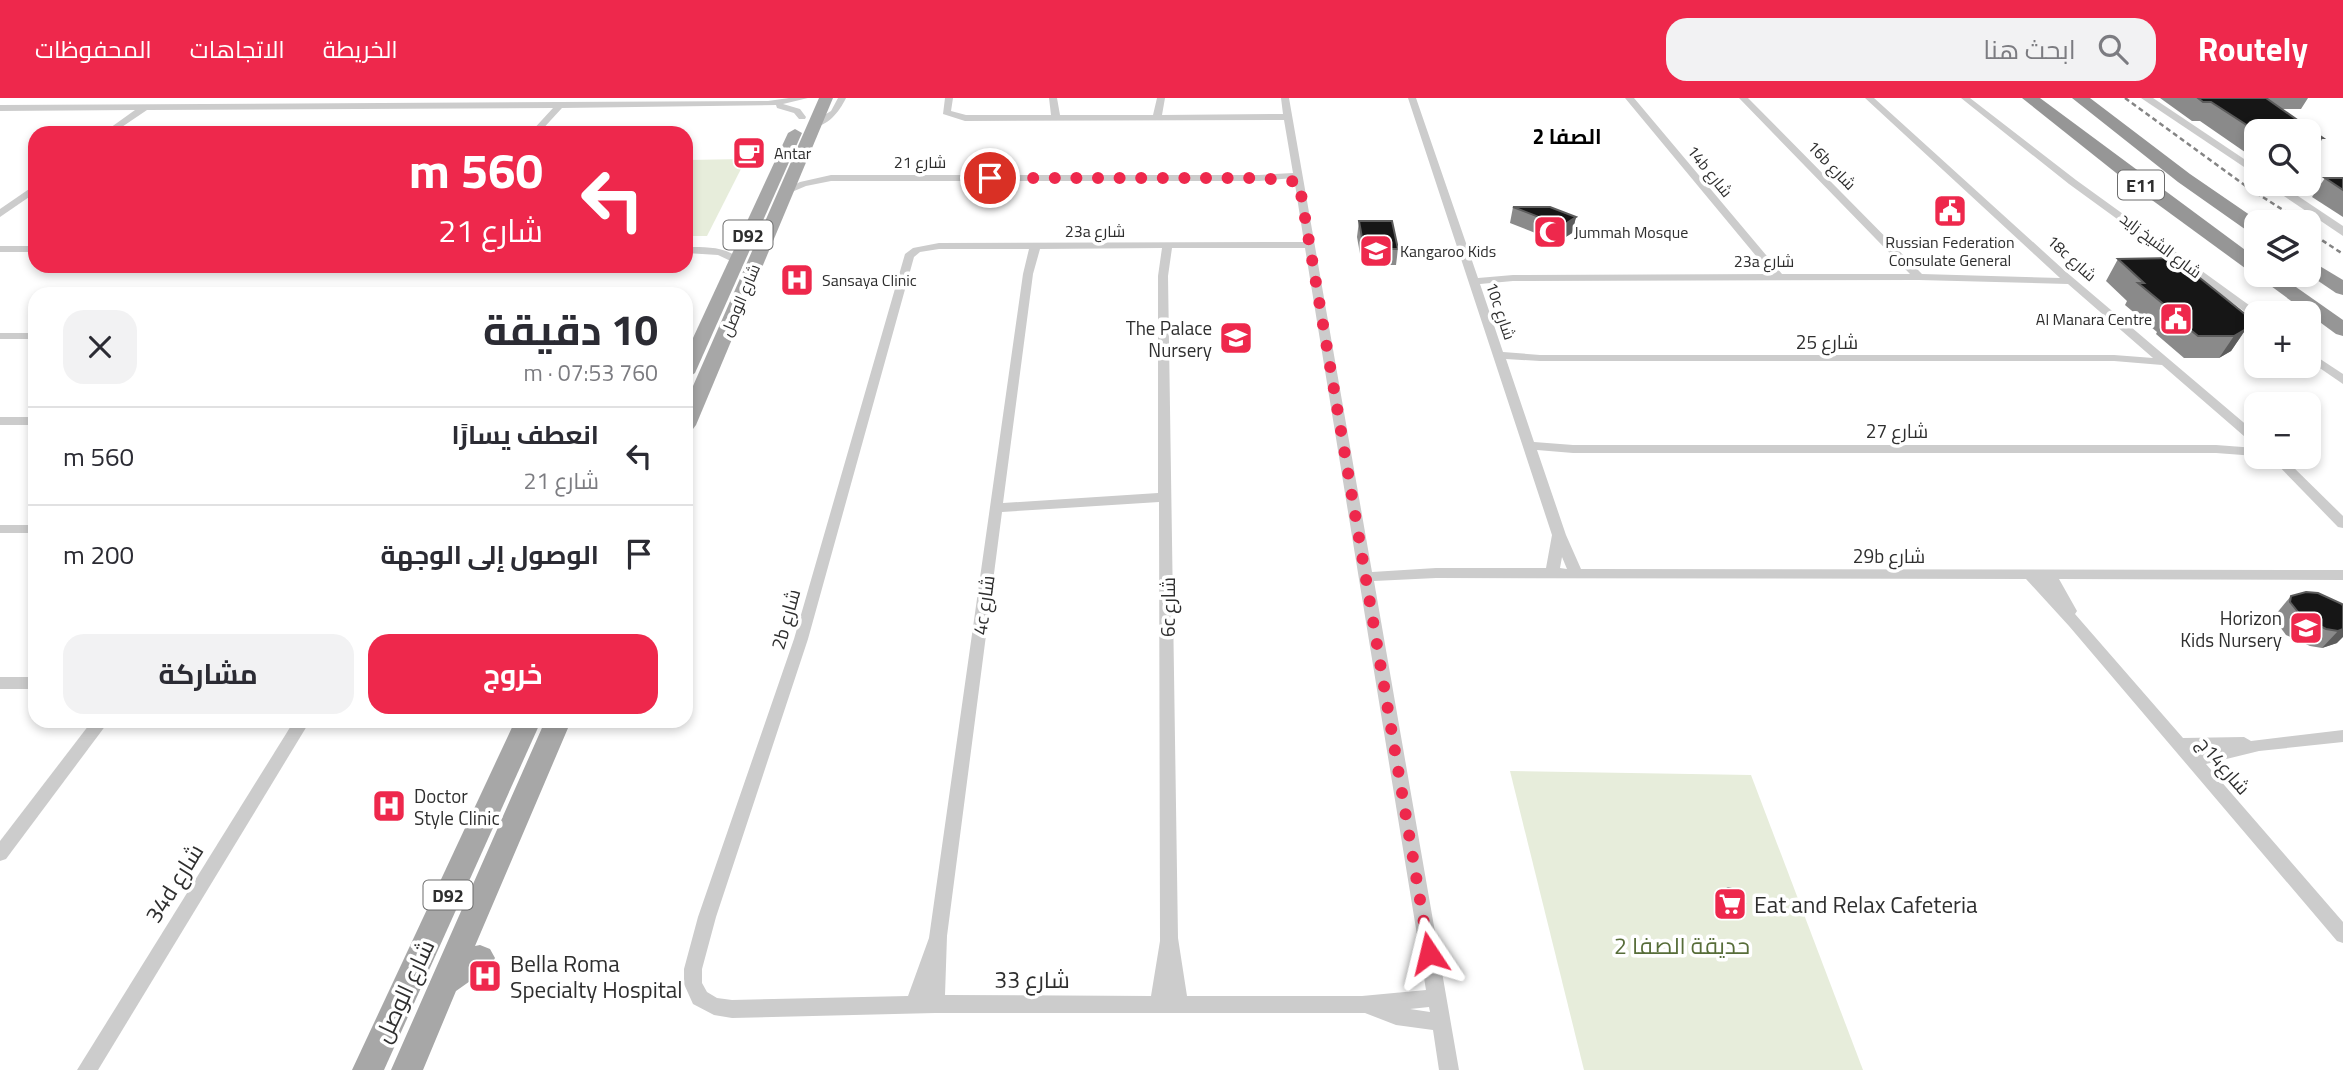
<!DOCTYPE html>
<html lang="ar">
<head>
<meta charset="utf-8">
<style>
  body { margin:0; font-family:"Titillium Web",Cairo,sans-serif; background:#f2f2f3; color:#2b2b33; direction:rtl; height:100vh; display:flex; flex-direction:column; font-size:26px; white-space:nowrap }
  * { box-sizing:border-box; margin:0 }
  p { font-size:23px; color:#7c7c81 }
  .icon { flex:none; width:38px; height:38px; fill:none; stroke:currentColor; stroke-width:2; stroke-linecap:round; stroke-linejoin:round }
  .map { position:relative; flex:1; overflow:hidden; direction:ltr }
  .drawer { position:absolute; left:28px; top:189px; width:665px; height:441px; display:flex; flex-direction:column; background:#fff; border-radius:21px; box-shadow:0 4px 10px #0003; direction:rtl }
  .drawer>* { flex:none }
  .guide { position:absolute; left:28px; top:28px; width:665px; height:147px; border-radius:21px; box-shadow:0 4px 10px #0003; direction:rtl; background:#ee284c; color:#fff; overflow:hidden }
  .fabs { position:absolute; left:2244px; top:21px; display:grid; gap:14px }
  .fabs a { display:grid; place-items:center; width:77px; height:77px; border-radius:14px; background:#fff; box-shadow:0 4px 10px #0003; font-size:35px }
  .pin { position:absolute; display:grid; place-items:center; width:60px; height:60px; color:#fff; margin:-30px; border:4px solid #fff; border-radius:50%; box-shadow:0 2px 7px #0007 }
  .me { position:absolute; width:77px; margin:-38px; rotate:350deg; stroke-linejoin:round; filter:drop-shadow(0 0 5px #0008) }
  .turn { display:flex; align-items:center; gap:24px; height:147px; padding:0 35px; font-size:32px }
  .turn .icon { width:91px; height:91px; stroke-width:2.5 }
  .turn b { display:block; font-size:49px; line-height:60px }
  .round { display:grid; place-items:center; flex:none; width:74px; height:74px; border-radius:21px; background:#f2f2f3 }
  .head { display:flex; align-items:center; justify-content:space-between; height:119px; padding:0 35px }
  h1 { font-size:42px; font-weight:700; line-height:52px }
  .cta { display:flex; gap:14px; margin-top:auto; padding:14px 35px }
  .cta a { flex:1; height:80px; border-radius:21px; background:#ee284c; color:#fff; font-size:28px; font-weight:700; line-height:80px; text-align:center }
  .cta a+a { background:#f2f2f3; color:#2b2b33 }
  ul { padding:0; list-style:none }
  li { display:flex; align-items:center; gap:21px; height:98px; padding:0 35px; border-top:2px solid #e1e1e2 }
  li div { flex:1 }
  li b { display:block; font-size:26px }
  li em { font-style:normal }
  header { display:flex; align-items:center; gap:42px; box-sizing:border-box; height:98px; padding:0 35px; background:#ee284c; color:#fff }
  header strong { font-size:33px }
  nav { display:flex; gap:38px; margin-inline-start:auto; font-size:24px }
  .search { width:490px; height:63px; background:#f2f2f3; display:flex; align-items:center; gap:18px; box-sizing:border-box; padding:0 24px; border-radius:21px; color:#7c7c81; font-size:26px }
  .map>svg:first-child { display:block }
</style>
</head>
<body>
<header>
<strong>Routely</strong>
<div class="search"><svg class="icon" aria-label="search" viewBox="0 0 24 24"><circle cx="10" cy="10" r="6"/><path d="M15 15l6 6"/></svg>ابحث هنا</div>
<nav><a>الخريطة</a><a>الاتجاهات</a><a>المحفوظات</a></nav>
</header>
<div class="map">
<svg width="2343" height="972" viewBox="0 0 2343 972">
  <rect width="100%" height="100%" fill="#fff"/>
  <g fill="#e7eddb">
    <path d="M746,61L707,138H686V62Z"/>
    <path d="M1510,673L1751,677L1863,972H1584Z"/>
  </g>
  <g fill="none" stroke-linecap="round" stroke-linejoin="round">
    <g fill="#ccc" fill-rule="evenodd">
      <path d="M789,0H808L783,6L800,11L806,19L805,21H799L794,15L777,10L776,7L562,10L539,35H530L553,10L147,12L113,35H103L135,12L0,13V7L768,3Z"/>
      <path d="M838,0H846C839,14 828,29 811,29V25L831,13Z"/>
      <path d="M945,0H953L951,13L966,17H1051L1049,0H1057L1060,17H1153L1157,0H1165L1162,17L1283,16L1281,0H1289L1372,474L1436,470H1546L1552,437L1408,0H1416L1478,180L1513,177L1771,176L1625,0H1634L1782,176H1910L1739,0H1748L1922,176L2060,180L1865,0H1874L2065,173L2256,335V346L2252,345L2162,267L2114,263H1540L1506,261L1534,344L1573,347H2216L2256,350V358L2216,355H1573L1537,352L1566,437L1581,471L2343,472V482L2059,481L2077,513L2075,516L2183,640L2244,639L2251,643L2343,632V644L2259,653L2206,666L2343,824V845L2337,843L2069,528L2026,481L1436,480L1374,483L1459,972H1439L1433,932L1396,927L1365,915H935L732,920L714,917L693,906L684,886V871L698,819L794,541L905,156L913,150L939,145L1304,144L1294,80L1259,83H831L806,88L787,96L782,93L800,84L831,77H1259L1293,75L1284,22L965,23L943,16ZM1162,150L1158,178V395L1003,405L1033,176L1040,151ZM1172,150H1305L1426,892L1362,898H1187L1178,840L1168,178ZM939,151H1029L1023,176L929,840L908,898L732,902L717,900L707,894L702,885V871L716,819L808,541L914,159L920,154ZM1919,182L2068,186L2153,260L2114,257H1540L1503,254L1480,186L1513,183ZM1159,404L1160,843L1151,898L945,897L947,838L1002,414ZM1562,459L1567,471L1560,470ZM2193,652H2214L2197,656ZM1429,909L1430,914L1410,911Z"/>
      <path d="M1961,0H1970L2076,82L2260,215H2256V220L2252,219L2069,86Z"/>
      <path d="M35,87V95L0,119V111Z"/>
      <rect x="0" y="148" width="35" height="6"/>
      <path d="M686,149C706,149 727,148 742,163L737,166L718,157L686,155Z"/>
      <rect x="0" y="235" width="35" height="6"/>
      <path d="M2308,253L2343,276V286L2308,262Z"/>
      <rect x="0" y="319" width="35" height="8"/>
      <path d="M2270,359H2283L2343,418V430L2338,429Z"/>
      <rect x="0" y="427" width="35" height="8"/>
      <rect x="0" y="579" width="35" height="12"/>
      <path d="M92,623H109L6,761L0,763V743Z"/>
      <path d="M294,623H310L98,972H77Z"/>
    </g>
    <g fill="#ccc" fill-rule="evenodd">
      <path d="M2141,0H2153L2256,69V77Z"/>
      <path d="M2266,86H2280L2343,128V138Z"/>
    </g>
    <g fill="#a7a7a7" fill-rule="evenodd">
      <path d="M819,0H833L696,327L693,331L686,333V304Z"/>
      <path d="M795,31L802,35L695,275L686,281V255L788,35Z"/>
      <path d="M515,623H541L384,972H352Z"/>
      <path d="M545,623H571L475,848L480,847L490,851L495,860L490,869L456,893L423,972H391Z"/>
    </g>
    <g fill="#969696" fill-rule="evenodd">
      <path d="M2022,0H2040L2256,160V175L2249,173L2130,86Z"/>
      <path d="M2072,0H2090L2190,76L2260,124H2256V136L2249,134L2178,84Z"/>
      <path d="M2308,161L2343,182V197L2336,195L2308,176Z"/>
      <path d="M2256,177H2279L2343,222V238L2336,236Z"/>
    </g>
    <g stroke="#848484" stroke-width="2.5" stroke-dasharray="5 3.5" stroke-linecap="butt">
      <path d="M2125,0L2250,91L2302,124"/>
      <path d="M2308,133L2343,156"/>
    </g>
  </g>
  <g fill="#8a8a8a">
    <path d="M2160,0H2308L2301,11H2282L2323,40L2310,60H2308V33H2256L2255,61L2200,23H2192Z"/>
    <path d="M2325,80H2343V119L2312,99Z"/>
    <path d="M1513,109L1576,119L1572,135L1558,144L1510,125Z"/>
    <path d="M1359,123L1398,151L1396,167H1362L1357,139Z"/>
    <path d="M2118,161L2246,231L2231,253L2219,260H2184L2156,236L2157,234L2125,207L2127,203L2106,183Z"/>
    <path d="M2291,498L2342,506L2337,545L2322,550L2310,548L2286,537L2275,522L2276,516Z"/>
    <path d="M1723,793L1742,811L1734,816L1726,814L1720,808V798Z"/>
  </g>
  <g fill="#5c5c5c">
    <path d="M1576,119L1572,135L1558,144L1562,128Z"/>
    <path d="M2246,231L2231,253L2219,260L2234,238Z"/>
    <path d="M2343,531V539L2337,545L2322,550L2338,533Z"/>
    <path d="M1745,805L1742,811L1734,816L1737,810Z"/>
  </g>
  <g fill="#161616" stroke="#5c5c5c" stroke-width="2">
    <path d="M2198,0H2266L2323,40H2308V33H2256L2211,4H2203Z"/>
    <path d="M2325,80H2343V92Z"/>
    <path d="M1513,109H1550L1576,119L1562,128Z"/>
    <path d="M1359,123H1392L1398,151H1364Z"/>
    <path d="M2175,160L2246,217L2250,223L2246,231L2234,238H2198L2169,214H2173L2138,185H2144L2118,161Z"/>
    <path d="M2306,494L2318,495L2342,506L2343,508V531L2338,533L2326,531L2302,519L2290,504L2291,498Z"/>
    <path d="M1728,790L1740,793L1745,805L1737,810L1729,808L1723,802V793Z"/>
  </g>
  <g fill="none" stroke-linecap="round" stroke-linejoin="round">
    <path stroke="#ee284c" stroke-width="12" stroke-dasharray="0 21.6" d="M990,80H1260L1299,84L1429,855"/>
  </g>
  <defs>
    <symbol id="cafe-square" viewBox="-11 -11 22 22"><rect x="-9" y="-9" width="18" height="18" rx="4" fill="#ee284c" stroke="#fff"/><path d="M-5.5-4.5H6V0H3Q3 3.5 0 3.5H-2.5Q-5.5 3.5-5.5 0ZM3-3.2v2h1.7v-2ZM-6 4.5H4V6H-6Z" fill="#fff"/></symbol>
    <symbol id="civic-square" viewBox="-11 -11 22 22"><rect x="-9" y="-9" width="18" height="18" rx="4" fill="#ee284c" stroke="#fff"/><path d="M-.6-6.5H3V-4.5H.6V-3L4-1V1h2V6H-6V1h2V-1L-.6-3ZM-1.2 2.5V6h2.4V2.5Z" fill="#fff"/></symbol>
    <symbol id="mosque-square" viewBox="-11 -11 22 22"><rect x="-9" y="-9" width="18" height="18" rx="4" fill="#ee284c" stroke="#fff"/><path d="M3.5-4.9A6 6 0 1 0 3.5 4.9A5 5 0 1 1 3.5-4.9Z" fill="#fff"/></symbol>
    <symbol id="school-square" viewBox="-11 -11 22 22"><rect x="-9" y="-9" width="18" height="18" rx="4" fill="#ee284c" stroke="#fff"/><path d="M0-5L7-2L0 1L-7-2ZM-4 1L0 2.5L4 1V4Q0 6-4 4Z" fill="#fff"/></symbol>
    <symbol id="hospital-square" viewBox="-11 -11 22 22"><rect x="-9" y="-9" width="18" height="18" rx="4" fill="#ee284c" stroke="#fff"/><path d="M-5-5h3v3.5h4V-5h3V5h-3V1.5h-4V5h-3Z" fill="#fff"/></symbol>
    <symbol id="supermarket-square" viewBox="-11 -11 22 22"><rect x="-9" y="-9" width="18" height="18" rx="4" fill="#ee284c" stroke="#fff"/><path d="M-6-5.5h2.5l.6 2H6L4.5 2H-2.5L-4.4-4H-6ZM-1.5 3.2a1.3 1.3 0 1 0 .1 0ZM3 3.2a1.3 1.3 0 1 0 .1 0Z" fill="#fff"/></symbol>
  </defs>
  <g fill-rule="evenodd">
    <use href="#cafe-square" x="730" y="36" width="38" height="38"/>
    <use href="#civic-square" x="1931" y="94" width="38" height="38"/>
    <use href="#mosque-square" x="1531" y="115" width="38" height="38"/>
    <use href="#school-square" x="1357" y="134" width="38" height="38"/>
    <use href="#hospital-square" x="778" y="163" width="38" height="38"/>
    <use href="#civic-square" x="2157" y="202" width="38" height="38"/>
    <use href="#school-square" x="1217" y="221" width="38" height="38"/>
    <use href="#school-square" x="2287" y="511" width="38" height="38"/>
    <use href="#hospital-square" x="370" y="689" width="38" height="38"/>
    <use href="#supermarket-square" x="1711" y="787" width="38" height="38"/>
    <use href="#hospital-square" x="466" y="859" width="38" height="38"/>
  </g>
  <g text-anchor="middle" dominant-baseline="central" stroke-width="7" stroke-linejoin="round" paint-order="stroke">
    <g font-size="16" fill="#2f2f2f" stroke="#fff" text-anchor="start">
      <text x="774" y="55">Antar</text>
      <text x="1574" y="134">Jummah Mosque</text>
      <text x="1950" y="144" text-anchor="middle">Russian Federation<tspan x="1950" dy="18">Consulate General</tspan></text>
      <text x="1400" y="153">Kangaroo Kids</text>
      <text x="822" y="182">Sansaya Clinic</text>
      <text x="2152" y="221" text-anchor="end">Al Manara Centre</text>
    </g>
    <g font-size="16" fill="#2f2f2f" stroke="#fff">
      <text x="920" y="64">شارع 21</text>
      <text transform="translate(1832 67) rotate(46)">16b شارع</text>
      <text transform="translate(1710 73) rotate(51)">14b شارع</text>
      <text x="1095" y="133">23a شارع</text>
      <text transform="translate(2161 147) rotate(37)">شارع الشيخ زايد</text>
      <text transform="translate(2072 160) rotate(42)">18c شارع</text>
      <text x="1764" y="163">23a شارع</text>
      <text transform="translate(740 202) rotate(-67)">شارع الوصل</text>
      <text transform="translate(1501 213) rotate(71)">10c شارع</text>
    </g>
    <g fill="#fff" stroke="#6d6d6d" stroke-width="2">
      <rect x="2118" y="72.5" width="46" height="29" rx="5"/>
      <rect x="723.5" y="122.5" width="49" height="29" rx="5"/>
      <rect x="423.5" y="782.5" width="49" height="29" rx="5"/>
    </g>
    <g font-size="18" font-weight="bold" fill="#2f2f2f">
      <text x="2141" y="87">E11</text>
      <text x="748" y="137">D92</text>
      <text x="448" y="797">D92</text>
    </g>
    <g font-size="19" fill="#2f2f2f" stroke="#fff" text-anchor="end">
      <text x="1212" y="229">The Palace<tspan x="1212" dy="22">Nursery</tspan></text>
      <text x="2282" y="519">Horizon<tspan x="2282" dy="22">Kids Nursery</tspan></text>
      <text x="414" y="697" text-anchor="start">Doctor<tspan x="414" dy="22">Style Clinic</tspan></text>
    </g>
    <g font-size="19" fill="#2f2f2f" stroke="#fff">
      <text x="1827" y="243">شارع 25</text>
      <text x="1897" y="332">شارع 27</text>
      <text x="1889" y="457">29b شارع</text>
      <text transform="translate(983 507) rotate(-82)">4c شارع</text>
      <text transform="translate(1167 509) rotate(-90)">6c شارع</text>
      <text transform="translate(785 521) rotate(-74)">2b شارع</text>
      <text transform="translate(2224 667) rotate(49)">شارع14ج</text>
    </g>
    <g font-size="21" font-weight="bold" fill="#000" stroke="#fff">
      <text x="1567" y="38">الصفا 2</text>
    </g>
    <g font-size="23" fill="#2f2f2f" stroke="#fff">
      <text transform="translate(174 785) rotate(-58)">34d شارع</text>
      <text x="1032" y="881">شارع 33</text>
      <text transform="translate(404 893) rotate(-65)">شارع الوصل</text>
    </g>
    <g font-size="23" fill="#2f2f2f" stroke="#fff" text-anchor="start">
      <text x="1754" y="806">Eat and Relax Cafeteria</text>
      <text x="510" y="865">Bella Roma<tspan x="510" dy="26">Specialty Hospital</tspan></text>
    </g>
    <g font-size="23" fill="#576d39" stroke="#fff">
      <text x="1682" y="847">حديقة الصفا 2</text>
    </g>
  </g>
</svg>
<div class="fabs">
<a><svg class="icon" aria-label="search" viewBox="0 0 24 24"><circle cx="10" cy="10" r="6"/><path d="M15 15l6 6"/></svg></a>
<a><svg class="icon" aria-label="layers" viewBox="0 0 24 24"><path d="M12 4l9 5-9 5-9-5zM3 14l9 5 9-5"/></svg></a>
<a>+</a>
<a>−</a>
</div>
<div class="pin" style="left:990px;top:80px;background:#d93025"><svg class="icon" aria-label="arrive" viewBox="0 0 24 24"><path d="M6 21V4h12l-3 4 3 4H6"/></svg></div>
<svg class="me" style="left:1429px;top:855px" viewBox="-20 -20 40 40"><path d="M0-17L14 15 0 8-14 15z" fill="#ee284c" stroke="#fff" stroke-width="4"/></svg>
<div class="guide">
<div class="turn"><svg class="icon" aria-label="left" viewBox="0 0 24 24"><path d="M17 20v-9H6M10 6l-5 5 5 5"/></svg><div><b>560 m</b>شارع 21</div></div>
</div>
<section class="drawer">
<div class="head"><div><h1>10 دقيقة</h1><p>760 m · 07:53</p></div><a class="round"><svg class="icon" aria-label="close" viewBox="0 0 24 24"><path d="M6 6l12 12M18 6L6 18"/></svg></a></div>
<ul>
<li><svg class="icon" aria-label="left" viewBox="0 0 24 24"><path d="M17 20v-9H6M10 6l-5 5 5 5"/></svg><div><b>انعطف يسارًا</b><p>شارع 21</p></div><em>560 m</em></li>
<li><svg class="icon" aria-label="arrive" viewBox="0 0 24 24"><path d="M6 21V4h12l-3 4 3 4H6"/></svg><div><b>الوصول إلى الوجهة</b></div><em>200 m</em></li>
</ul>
<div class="cta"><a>خروج</a><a>مشاركة</a></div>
</section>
</div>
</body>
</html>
